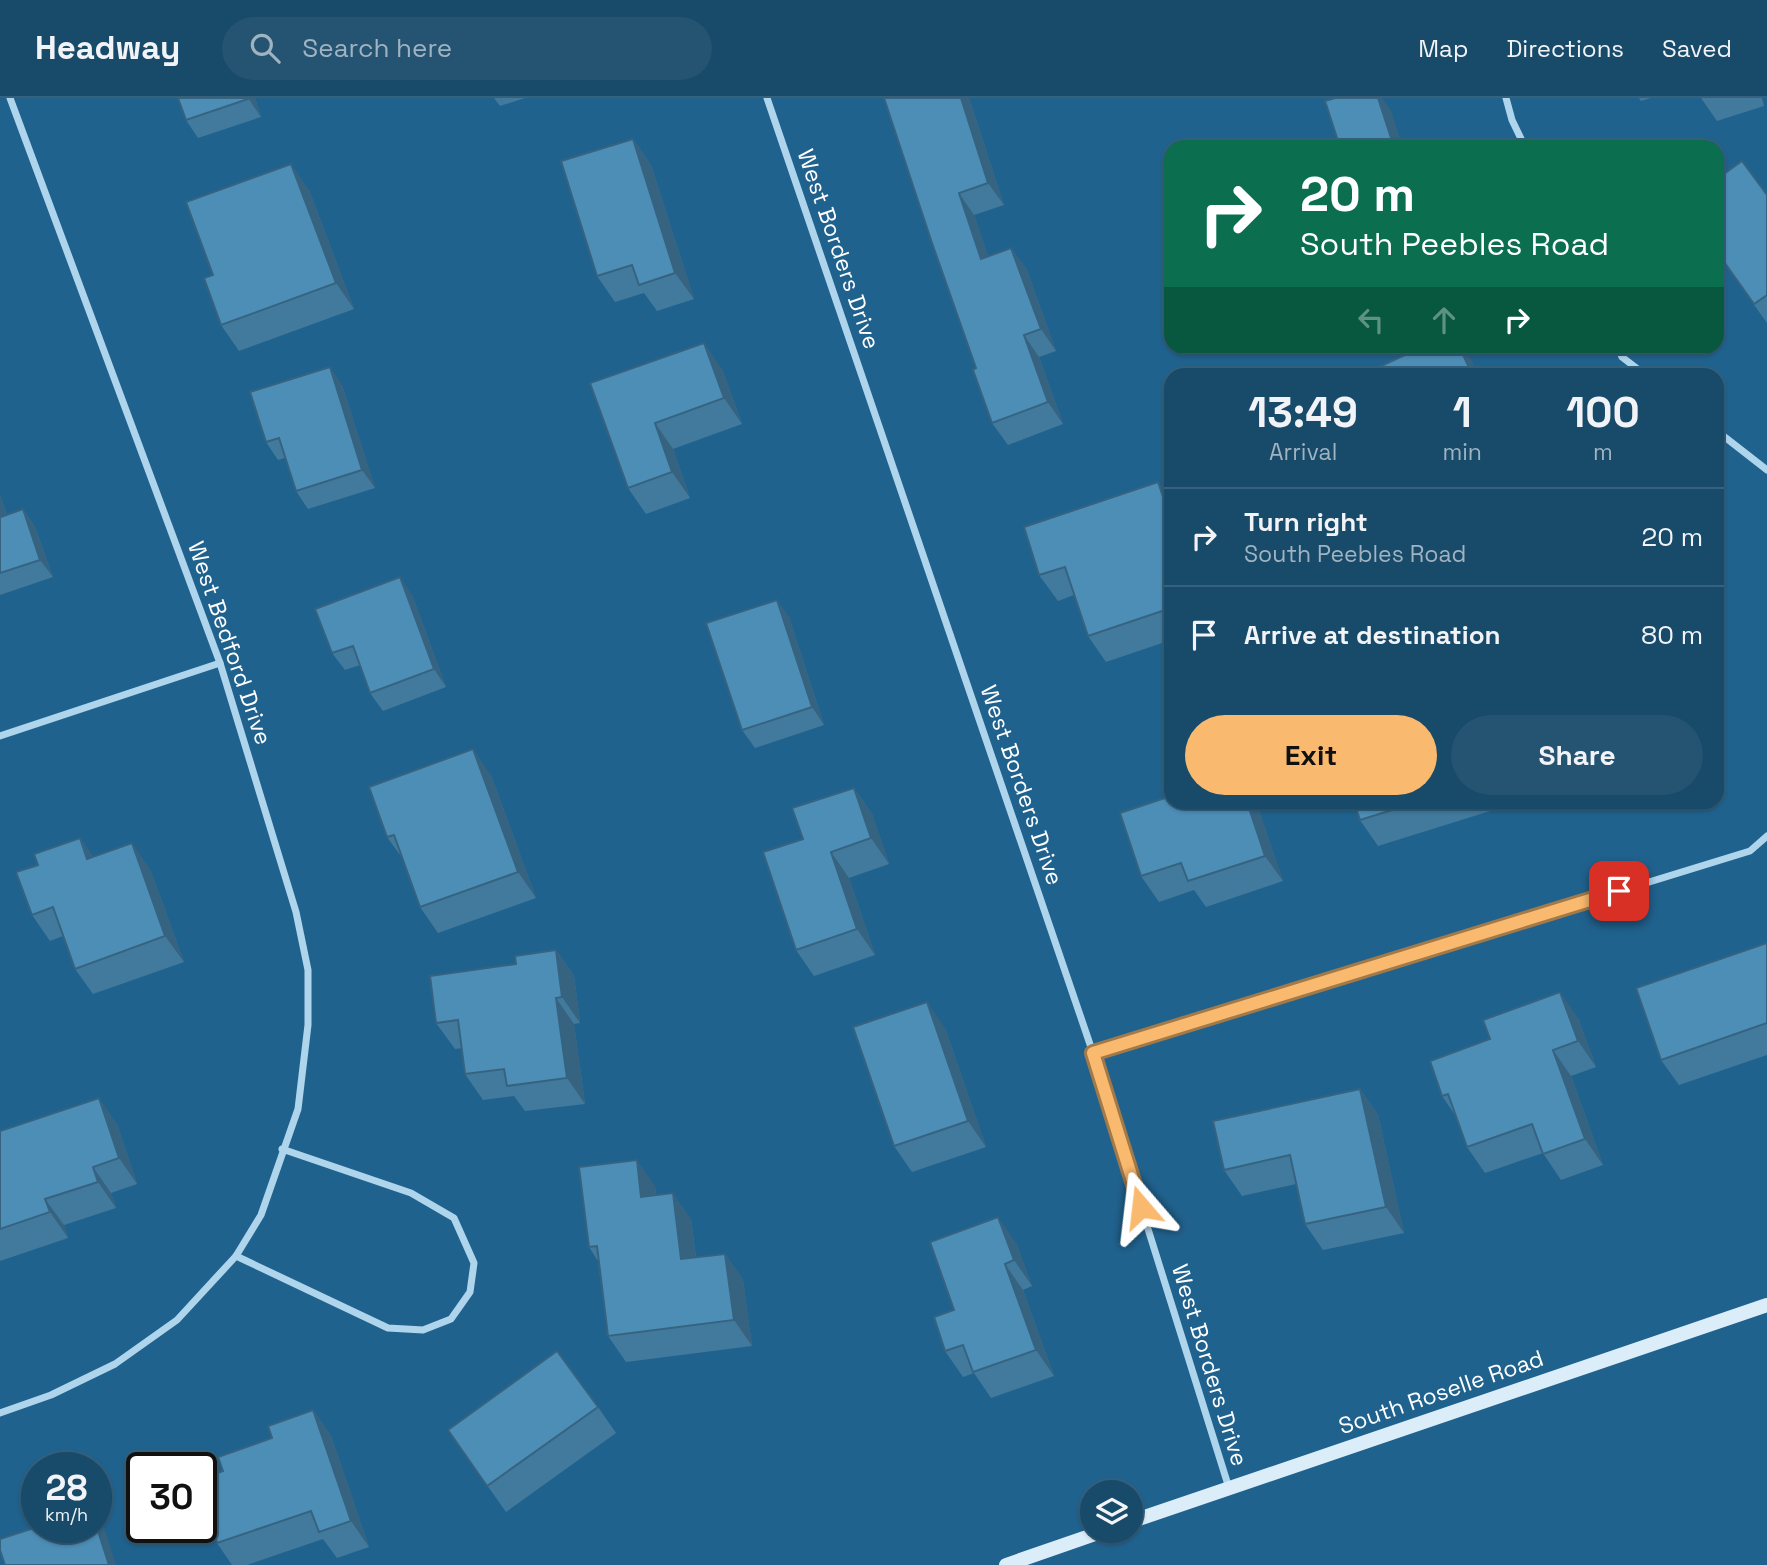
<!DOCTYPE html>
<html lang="en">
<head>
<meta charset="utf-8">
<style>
  body { margin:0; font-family:"Space Grotesk",sans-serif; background:#255472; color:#f1f3f6; height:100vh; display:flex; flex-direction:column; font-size:26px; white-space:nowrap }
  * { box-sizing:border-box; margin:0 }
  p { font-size:23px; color:#9fb3c1 }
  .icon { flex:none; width:38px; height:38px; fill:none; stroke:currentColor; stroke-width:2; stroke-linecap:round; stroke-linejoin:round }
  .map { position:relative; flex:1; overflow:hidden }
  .details { position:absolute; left:1164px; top:270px; width:560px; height:441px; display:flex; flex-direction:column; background:#184a6a; border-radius:21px; box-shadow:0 2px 5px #0004,0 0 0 2px #36627e }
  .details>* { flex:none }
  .hud { position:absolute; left:1164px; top:42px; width:560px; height:214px; border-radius:21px; box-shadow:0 2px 5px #0004,0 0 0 2px #36627e; background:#0b6e4f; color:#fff; overflow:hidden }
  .buttons { position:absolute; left:1080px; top:1382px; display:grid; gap:14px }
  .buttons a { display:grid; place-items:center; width:63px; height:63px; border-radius:50%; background:#184a6a; box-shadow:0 2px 5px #0004,0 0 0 2px #36627e; font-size:35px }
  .speed { position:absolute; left:21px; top:1354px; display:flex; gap:14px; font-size:35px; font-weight:700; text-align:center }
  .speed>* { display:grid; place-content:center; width:91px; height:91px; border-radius:50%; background:#184a6a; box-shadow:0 2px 5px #0004,0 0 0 2px #36627e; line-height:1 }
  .speed small { font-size:18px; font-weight:400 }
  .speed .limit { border:4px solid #111; border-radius:10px; background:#fff; color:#111 }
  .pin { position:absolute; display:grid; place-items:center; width:60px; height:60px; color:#fff; margin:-30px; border-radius:14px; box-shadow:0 4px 10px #0006 }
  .me { position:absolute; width:77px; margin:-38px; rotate:343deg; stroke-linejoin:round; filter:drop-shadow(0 0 5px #0008) }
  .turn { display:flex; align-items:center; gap:24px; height:147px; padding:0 21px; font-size:32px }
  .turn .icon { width:91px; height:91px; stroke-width:2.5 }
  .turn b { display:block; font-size:49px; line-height:60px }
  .lanes { display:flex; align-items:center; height:66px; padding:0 21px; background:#0003; justify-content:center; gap:35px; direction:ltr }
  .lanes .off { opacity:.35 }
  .eta { display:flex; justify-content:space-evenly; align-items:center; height:119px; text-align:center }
  .eta b { font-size:42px; font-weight:700; line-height:49px }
  .button { display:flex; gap:14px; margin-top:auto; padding:14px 21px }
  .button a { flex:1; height:80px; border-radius:42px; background:#f9ba6f; color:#111; font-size:28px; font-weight:700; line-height:80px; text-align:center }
  .button a+a { background:#255472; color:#f1f3f6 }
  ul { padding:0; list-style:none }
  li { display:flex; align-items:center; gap:21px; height:98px; padding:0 21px; border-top:2px solid #36627e }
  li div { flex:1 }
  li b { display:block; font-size:26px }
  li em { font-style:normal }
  header { display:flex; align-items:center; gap:42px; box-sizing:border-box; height:98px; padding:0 35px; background:#184a6a; border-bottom:2px solid #36627e }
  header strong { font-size:33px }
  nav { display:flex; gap:38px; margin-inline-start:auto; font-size:24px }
  .search { width:490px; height:63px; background:#255472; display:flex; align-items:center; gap:18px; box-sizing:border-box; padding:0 24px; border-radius:38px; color:#9fb3c1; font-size:26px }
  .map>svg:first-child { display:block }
</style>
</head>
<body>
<header>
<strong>Headway</strong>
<div class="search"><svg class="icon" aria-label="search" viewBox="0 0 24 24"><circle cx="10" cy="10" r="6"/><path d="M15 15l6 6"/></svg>Search here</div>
<nav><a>Map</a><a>Directions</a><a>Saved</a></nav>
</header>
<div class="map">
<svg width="1767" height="1467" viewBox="0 0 1767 1467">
  <rect width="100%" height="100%" fill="#20628e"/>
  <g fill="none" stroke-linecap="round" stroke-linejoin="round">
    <g stroke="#afd5ec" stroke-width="7">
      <path d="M767,0L1093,955L1229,1390"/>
      <path d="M1506,0L1512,22L1525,49"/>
      <path d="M1617,248L1622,259L1644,276"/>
      <path d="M1717,333L1767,372"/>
      <path d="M0,638L220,565"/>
      <path d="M1093,955L1750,753L1767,738"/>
      <path d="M236,1158L388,1230L423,1232L451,1221L470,1194L474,1165L454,1120L411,1095L282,1051"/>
      <path d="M0,1315L51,1297L115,1266L177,1222L236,1158L261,1117L298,1011L308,927V872L296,814L220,565L10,0"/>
    </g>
    <g stroke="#dbedf9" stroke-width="14">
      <path d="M1130,1424L1767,1207"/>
      <path d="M1006,1467L1104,1433"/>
    </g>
  </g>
  <g fill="#427a9d">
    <path d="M178,0H255L261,19L198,40L186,22Z"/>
    <path d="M494,0H525L500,8Z"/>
    <path d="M884,0H969L1004,107L974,117L988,158L1011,150L1027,172L1056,253L1039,259L1063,326L1008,347L992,325L976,270Z"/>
    <path d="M1639,0H1651L1641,3Z"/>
    <path d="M1701,0H1762L1764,8L1717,23Z"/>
    <path d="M633,41L651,67L694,201L657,213L644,195L615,204L597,178Z"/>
    <path d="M309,92L354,211L239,253L221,227L213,177Z"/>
    <path d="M1767,97V225L1717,155Z"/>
    <path d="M722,271L742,326L673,351L690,400L646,416L628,390L590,285Z"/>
    <path d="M342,287L375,390L308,411L296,393L285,360L278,362L266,344Z"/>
    <path d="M0,397L7,417L23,411L35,429L53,479L0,497Z"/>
    <path d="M1171,402V542L1106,564L1088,538L1074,497L1058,503L1039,477Z"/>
    <path d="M412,497L446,589L383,613L370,595L360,567L345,572L332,555Z"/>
    <path d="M789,519L824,627L755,650L742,632Z"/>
    <path d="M491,677L536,800L438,835L420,809L403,761L387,739Z"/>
    <path d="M854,690L872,716L889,766L849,780L875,857L814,878L796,852L803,741Z"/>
    <path d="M1171,704H1256L1283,783L1206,809L1194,792L1159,804L1141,778Z"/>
    <path d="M1354,704H1519L1378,748L1360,722Z"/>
    <path d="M80,740L93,759L150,771L184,864L93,896L75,871L63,838L50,843L32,817L38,767Z"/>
    <path d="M1767,845V957L1679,987L1661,962Z"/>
    <path d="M556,852L574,878L580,925L574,926L585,1006L525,1013L514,998L483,1002L465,976L462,950L455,951L436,925L516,866Z"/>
    <path d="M1578,920L1596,969L1571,978L1603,1067L1561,1082L1543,1055L1485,1075L1467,1049L1455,1017L1442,998Z"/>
    <path d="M945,930L986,1049L912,1074L894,1048Z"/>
    <path d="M1360,991L1378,1017L1404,1135L1323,1152L1305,1126L1296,1086L1242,1098L1224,1072Z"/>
    <path d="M117,1026L137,1086L111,1095L116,1110L64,1127L68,1140L0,1163V1033Z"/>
    <path d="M655,1088L656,1097L691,1121L696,1160L725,1156L743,1182L752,1248L626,1264L608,1238L598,1163L589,1149Z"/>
    <path d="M1016,1145L1032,1188L1023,1192L1054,1278L991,1300L974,1275L963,1279L945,1253L954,1212Z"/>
    <path d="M598,1309L616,1335L506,1414L448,1332Z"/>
    <path d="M313,1312L331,1338L369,1449L337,1460L323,1441L247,1467H232L217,1445L223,1373Z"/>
  </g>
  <g fill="#366380">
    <path d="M248,0H255L261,19Z"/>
    <path d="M961,0H969L1004,107L988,85Z"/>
    <path d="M1378,0H1382L1391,13L1403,49H1394Z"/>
    <path d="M633,41L651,67L694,201L675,175Z"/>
    <path d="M291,66L309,92L354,211L336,185Z"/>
    <path d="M959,95L974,117L997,183L981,161Z"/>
    <path d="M1011,150L1027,172L1056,253L1041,231Z"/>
    <path d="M1024,237L1039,259L1063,326L1048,304Z"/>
    <path d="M704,245L722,271L742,326L724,300Z"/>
    <path d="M1459,248H1462L1471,261L1478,276H1472Z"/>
    <path d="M330,269L342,287L375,390L362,372Z"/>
    <path d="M655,325L673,351L690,400L672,374Z"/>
    <path d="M1158,384L1171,402V422Z"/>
    <path d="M0,397L14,437L1,419L0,416Z"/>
    <path d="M23,411L35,429L53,479L40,462Z"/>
    <path d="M400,479L412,497L446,589L434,571Z"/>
    <path d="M1717,487L1722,495L1717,536Z"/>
    <path d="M777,502L789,519L824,627L812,609Z"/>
    <path d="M473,651L491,677L536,800L518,774Z"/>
    <path d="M854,690L872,716L889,766L871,740Z"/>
    <path d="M1247,704H1256L1283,783L1265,758Z"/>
    <path d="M80,740L98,766L87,761Z"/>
    <path d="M132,745L150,771L184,864L165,838Z"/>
    <path d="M831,754L849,780L875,857L857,831Z"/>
    <path d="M556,852L574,878L580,925L562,899Z"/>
    <path d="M1560,894L1578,920L1596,969L1578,943Z"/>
    <path d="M556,900L574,926L585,1006L567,980Z"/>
    <path d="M927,904L945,930L986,1049L968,1023Z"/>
    <path d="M1553,952L1571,978L1603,1067L1585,1041Z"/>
    <path d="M1360,991L1378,1017L1404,1135L1386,1109Z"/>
    <path d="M99,1000L117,1026L137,1086L119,1060Z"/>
    <path d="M637,1062L655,1088L659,1125L641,1099Z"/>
    <path d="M93,1069L111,1095L116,1110L98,1084Z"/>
    <path d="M673,1095L691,1121L699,1187L681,1161Z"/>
    <path d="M45,1101L64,1127L68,1140L50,1114Z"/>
    <path d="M998,1119L1016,1145L1032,1188L1014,1162Z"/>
    <path d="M725,1156L743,1182L752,1248L734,1222Z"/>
    <path d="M1005,1166L1023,1192L1054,1278L1036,1252Z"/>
    <path d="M313,1312L331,1338L369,1449L351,1423Z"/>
    <path d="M96,1410L99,1414L116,1467H109L96,1427Z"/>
  </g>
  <g fill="#4d8eb7" stroke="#366380" stroke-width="2">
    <path d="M178,0H248V1L186,22Z"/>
    <path d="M884,0H961L988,85L959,95L981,161L1011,150L1041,231L1024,237L1048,304L992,325L973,272L976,270L932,145Z"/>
    <path d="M1335,0H1378L1394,49H1340L1325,3Z"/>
    <path d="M633,41L675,175L639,187L632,167L597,178L561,63Z"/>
    <path d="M1742,63L1767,97V197L1754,206L1717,154V81Z"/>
    <path d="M291,66L336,185L221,227L204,180L213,177L186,104Z"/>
    <path d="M704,245L724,300L655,325L672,374L628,390L590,285Z"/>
    <path d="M1424,248H1459L1472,276H1364Z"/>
    <path d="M330,269L362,372L296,393L279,340L266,344L250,294Z"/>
    <path d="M1158,384L1171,422V510L1088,538L1065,469L1039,477L1024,429Z"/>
    <path d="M23,411L40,462L0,475V416L1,419Z"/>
    <path d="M400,479L434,571L370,595L353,548L332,555L315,511Z"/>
    <path d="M777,502L812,609L742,632L706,525Z"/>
    <path d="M473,651L518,774L420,809L394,737L387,739L369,689Z"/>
    <path d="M854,690L871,740L831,754L857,831L796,852L763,754L803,741L792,710Z"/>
    <path d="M1171,698V704H1247L1265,758L1188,783L1181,765L1141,778L1120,715Z"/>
    <path d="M1354,704H1418L1360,722Z"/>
    <path d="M80,740L87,761L132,745L165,838L75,871L53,809L32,817L16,774L38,767L34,756Z"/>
    <path d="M1767,845V925L1661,962L1636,890Z"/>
    <path d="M556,852L562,899L556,900L567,980L507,988L504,971L465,976L458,922L436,925L430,878L516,866L515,858Z"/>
    <path d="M1560,894L1578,943L1553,952L1585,1041L1543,1056L1532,1026L1467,1049L1448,996L1442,998L1430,963L1490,941L1483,922Z"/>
    <path d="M927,904L968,1023L894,1048L853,929Z"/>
    <path d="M1360,991L1386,1109L1305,1126L1290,1057L1224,1072L1213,1023Z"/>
    <path d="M99,1000L119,1060L93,1069L98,1084L45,1101L50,1114L0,1131V1033Z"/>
    <path d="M637,1062L641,1099L673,1095L681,1161L725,1156L734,1222L608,1238L597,1148L589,1149L579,1069Z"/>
    <path d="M998,1119L1014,1162L1005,1166L1036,1252L973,1274L963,1247L945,1253L934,1219L954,1212L930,1144Z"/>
    <path d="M557,1253L598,1309L487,1388L448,1332Z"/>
    <path d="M313,1312L351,1423L319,1434L311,1413L217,1445L201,1401V1380L223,1373L218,1359L272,1340L268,1328Z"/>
    <path d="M96,1427L109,1467H5L0,1452V1441L37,1429V1430H96Z"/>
  </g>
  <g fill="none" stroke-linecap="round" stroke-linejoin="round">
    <defs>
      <path id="route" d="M1141,1109L1093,955L1619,793"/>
    </defs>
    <use href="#route" stroke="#a27948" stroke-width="18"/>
    <use href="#route" stroke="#f9ba6f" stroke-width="12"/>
  </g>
  <g text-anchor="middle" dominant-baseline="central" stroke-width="7" stroke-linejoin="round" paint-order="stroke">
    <g font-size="23" fill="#fff" stroke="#20628e">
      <text transform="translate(839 151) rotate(71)">West Borders Drive</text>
      <text transform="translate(230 545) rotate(71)">West Bedford Drive</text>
      <text transform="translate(1022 687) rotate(71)">West Borders Drive</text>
      <text transform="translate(1210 1267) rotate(73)">West Borders Drive</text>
      <text transform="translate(1441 1294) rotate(-19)">South Roselle Road</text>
    </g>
  </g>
</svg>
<div class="buttons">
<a><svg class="icon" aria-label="layers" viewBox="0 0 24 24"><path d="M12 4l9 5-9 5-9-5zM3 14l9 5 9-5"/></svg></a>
</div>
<div class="speed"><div>28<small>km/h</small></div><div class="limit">30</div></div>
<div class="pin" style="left:1619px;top:793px;background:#d93025"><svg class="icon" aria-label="arrive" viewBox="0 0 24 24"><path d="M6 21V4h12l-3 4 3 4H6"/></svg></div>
<svg class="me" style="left:1141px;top:1109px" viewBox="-20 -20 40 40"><path d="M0-17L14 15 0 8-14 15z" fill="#f9ba6f" stroke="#fff" stroke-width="4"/></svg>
<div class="hud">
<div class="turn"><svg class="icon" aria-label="right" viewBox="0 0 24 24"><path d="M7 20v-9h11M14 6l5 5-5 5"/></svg><div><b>20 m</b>South Peebles Road</div></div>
<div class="lanes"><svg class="icon off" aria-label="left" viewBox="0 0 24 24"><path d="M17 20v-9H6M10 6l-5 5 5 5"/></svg><svg class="icon off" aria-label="ahead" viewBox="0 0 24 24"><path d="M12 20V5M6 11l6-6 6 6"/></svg><svg class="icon" aria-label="right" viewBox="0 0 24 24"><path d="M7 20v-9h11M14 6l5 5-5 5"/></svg></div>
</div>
<section class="details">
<div class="eta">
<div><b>13:49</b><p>Arrival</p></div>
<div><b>1</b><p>min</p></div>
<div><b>100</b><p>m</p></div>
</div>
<ul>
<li><svg class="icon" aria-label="right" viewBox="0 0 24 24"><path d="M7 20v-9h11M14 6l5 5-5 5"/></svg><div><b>Turn right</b><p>South Peebles Road</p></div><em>20 m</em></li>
<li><svg class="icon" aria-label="arrive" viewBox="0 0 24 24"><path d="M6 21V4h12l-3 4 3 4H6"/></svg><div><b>Arrive at destination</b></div><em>80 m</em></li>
</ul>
<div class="button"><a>Exit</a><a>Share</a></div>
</section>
</div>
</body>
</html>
